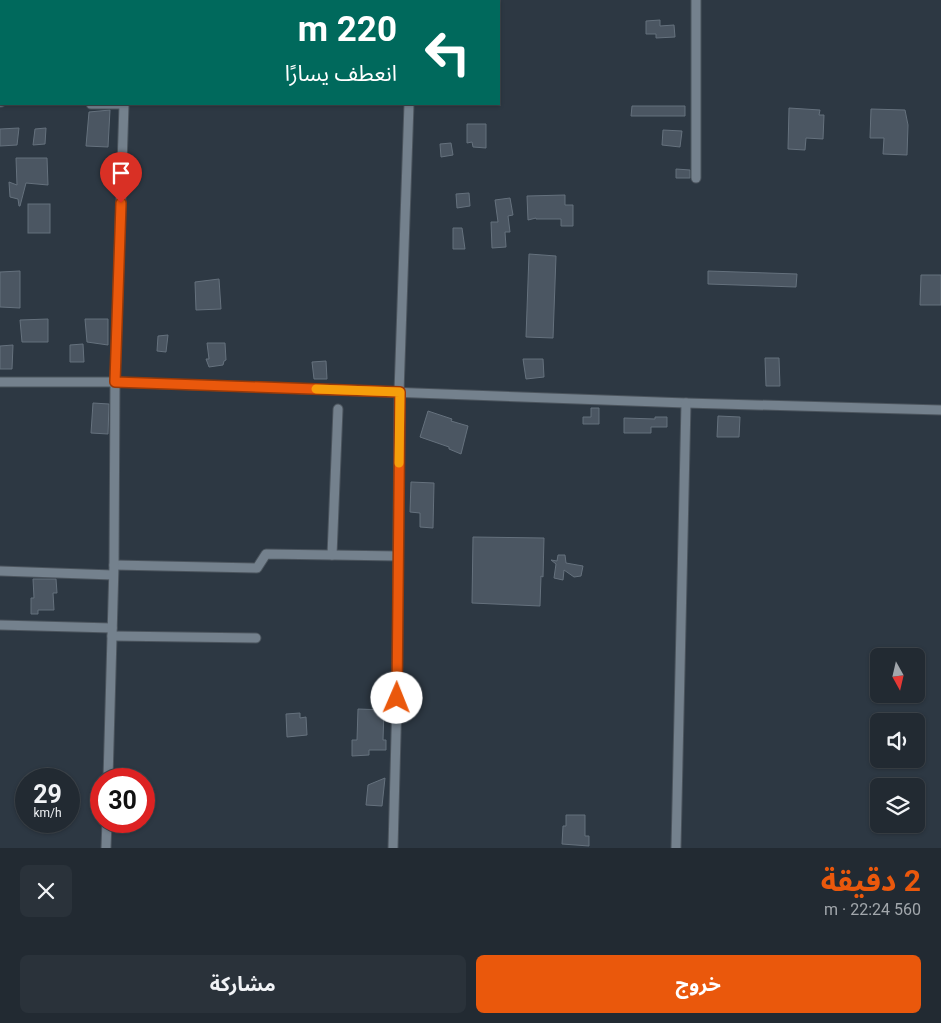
<!DOCTYPE html>
<html lang="ar">
<head>
<meta charset="utf-8">
<style>
  body { margin:0; font-family:Roboto,"Noto Sans Arabic",sans-serif; background:#2a323a; color:#f1f3f6; direction:rtl; height:100vh; display:flex; flex-direction:column; font-size:19px; white-space:nowrap }
  * { box-sizing:border-box; margin:0 }
  p { font-size:16px; color:#a2a7ac }
  .icon { flex:none; width:28px; height:28px; fill:none; stroke:currentColor; stroke-width:2; stroke-linecap:round; stroke-linejoin:round }
  .map { position:relative; height:848px; overflow:hidden; direction:ltr }
  .drawer { display:flex; flex-direction:column; background:#222a32; flex:1 }
  .drawer>* { flex:none }
  .hud { position:absolute; left:0px; top:0px; width:500px; height:105px; box-shadow:0 1px 4px #0004,0 0 0 1px #3f464d; direction:rtl; background:#00695c; color:#fff; overflow:hidden }
  .needle { width:32px; rotate:172deg }
  .buttons { position:absolute; left:870px; top:648px; display:grid; gap:10px }
  .buttons a { display:grid; place-items:center; width:55px; height:55px; border-radius:8px; background:#222a32; box-shadow:0 1px 4px #0004,0 0 0 1px #3f464d; font-size:25px }
  .speed { position:absolute; left:15px; top:768px; display:flex; gap:10px; font-size:25px; font-weight:700; text-align:center }
  .speed>* { display:grid; place-content:center; width:65px; height:65px; border-radius:50%; background:#222a32; box-shadow:0 1px 4px #0004,0 0 0 1px #3f464d; line-height:1 }
  .speed small { font-size:12px; font-weight:400 }
  .speed .limit { border:8px solid #d22; background:#fff; color:#111 }
  .pin { position:absolute; display:grid; place-items:center; width:42px; height:42px; color:#fff; margin:-51px -21px; border-radius:50% 50% 50% 0; rotate:-45deg; box-shadow:0 0 5px #0007 }
  .pin .icon { rotate:45deg }
  .me { position:absolute; width:55px; margin:-28px; rotate:1deg; stroke-linejoin:round; filter:drop-shadow(0 0 4px #0008) }
  .turn { display:flex; align-items:center; gap:18px; height:105px; padding:0 20px; font-size:22px }
  .turn .icon { width:65px; height:65px; stroke-width:2.5 }
  .turn b { display:block; font-size:35px; line-height:42px }
  .round { display:grid; place-items:center; flex:none; width:52px; height:52px; border-radius:8px; background:#2a323a }
  .headline { display:flex; align-items:center; justify-content:space-between; height:85px; padding:0 20px }
  h1 { font-size:30px; font-weight:700; line-height:38px; color:#ea580c }
  .button { display:flex; gap:10px; margin-top:auto; padding:10px 20px }
  .button a { flex:1; height:58px; border-radius:8px; background:#ea580c; color:#fff; font-size:20px; font-weight:700; line-height:58px; text-align:center }
  .button a+a { background:#2a323a; color:#f1f3f6 }
  .map>svg:first-child { display:block }
</style>
</head>
<body>
<div class="map">
<svg width="941" height="848" viewBox="0 0 941 848">
  <rect width="100%" height="100%" fill="#2d3843"/>
  <g fill="#4b5662" stroke="#65717d">
    <path d="M660,20V26L674,25L675,37L656,38V34H646V21Z"/>
    <path d="M632,106H685V116H631Z"/>
    <path d="M789,108L820,110L819,115H824L823,139L806,138L805,150L788,149Z"/>
    <path d="M871,109L905,110L908,125L907,155L883,154L884,138H870Z"/>
    <path d="M110,110L108,147L86,146L89,112Z"/>
    <path d="M467,124H486V148L473,147L472,142L467,143Z"/>
    <path d="M19,128L17,145L0,146V129Z"/>
    <path d="M46,128L45,144L33,145L35,129Z"/>
    <path d="M663,130L682,131L680,147L662,145Z"/>
    <path d="M451,143L453,155L441,157L440,144Z"/>
    <path d="M16,158H47L48,185L26,183L20,206H19L18,199L10,197L9,182L17,185Z"/>
    <path d="M676,169L690,170V178H676Z"/>
    <path d="M469,193L470,206L457,208L456,194Z"/>
    <path d="M565,195V205H573V226H561V219H536V218L528,220L527,196Z"/>
    <path d="M510,198L513,215L508,216L510,232H505L506,247L492,248L491,222H498L495,200Z"/>
    <rect x="28" y="204" width="22" height="29"/>
    <path d="M453,228H462L465,249H453Z"/>
    <path d="M529,254L556,256L553,338L526,337Z"/>
    <path d="M20,271V308L0,307V272Z"/>
    <path d="M708,271L797,274L796,287L708,284Z"/>
    <path d="M921,275H941V305H920Z"/>
    <path d="M219,279L221,309L196,310L195,282Z"/>
    <path d="M48,319V342H22L20,320Z"/>
    <path d="M85,319H108V345L87,342Z"/>
    <path d="M168,335L166,352L157,351L158,336Z"/>
    <path d="M207,343H225L226,360L224,361L223,365L209,367L206,359H209Z"/>
    <path d="M83,344L84,362H70V345Z"/>
    <path d="M13,345L12,369H0V346Z"/>
    <path d="M765,358H779L780,386H766Z"/>
    <path d="M523,359H543L544,377L526,379Z"/>
    <path d="M326,361L327,379H314L312,362Z"/>
    <path d="M93,403L109,404L108,434L91,433Z"/>
    <path d="M591,408H599V424H583V417H591Z"/>
    <path d="M428,411L452,419L451,421L468,426L461,454L449,449V447L420,437Z"/>
    <path d="M718,416L740,417L739,437H717Z"/>
    <path d="M655,417H667V427H651V433H624V418L655,419Z"/>
    <path d="M411,482L434,483L433,528L420,527V513L410,512Z"/>
    <path d="M473,537L544,538L543,577L541,576L540,606L472,603Z"/>
    <path d="M558,555H565L566,563L583,566L581,576L574,577L564,570L563,580L554,578L556,564L551,560L557,561Z"/>
    <path d="M33,579H56L57,593H53L54,610H38V614H31V598H34Z"/>
    <path d="M358,709L384,710L383,740H386V750H369V755L352,756V740H357Z"/>
    <path d="M300,713V718L306,717L307,735L287,737L286,714Z"/>
    <path d="M385,778L382,806L366,805L368,785Z"/>
    <path d="M566,815H585V836H589V846L562,844L563,826H566Z"/>
  </g>
  <g fill="none" stroke-linecap="round" stroke-linejoin="round">
    <defs>
      <g id="minor">
        <path d="M126,1V0"/>
        <path d="M412,1V0"/>
        <path d="M0,102H1"/>
        <path d="M91,104H124"/>
        <path d="M696,178V0"/>
        <path d="M0,382H115L686,403L941,410"/>
        <path d="M332,555L338,409"/>
        <path d="M114,565L257,568L266,554L398,556"/>
        <path d="M0,571L113,575"/>
        <path d="M0,625L112,628"/>
        <path d="M112,636L256,638"/>
        <path d="M108,779L114,565L115,382L124,104"/>
        <path d="M106,848L107,821"/>
        <path d="M393,848L397,698L399,392L409,104"/>
        <path d="M676,848L686,403"/>
      </g>
    </defs>
    <use href="#minor" stroke="#4b545d" stroke-width="11"/>
    <use href="#minor" stroke="#74818d" stroke-width="9"/>
  </g>
  <g fill="none" stroke-linecap="round" stroke-linejoin="round">
    <defs>
      <path id="route" d="M121,203L115,382L400,392L397,698"/>
    </defs>
    <use href="#route" stroke="#983908" stroke-width="12"/>
    <use href="#route" stroke="#ea580c" stroke-width="9"/>
    <path stroke="#f59e0b" stroke-width="9" d="M316,389L400,392L399,463"/>
  </g>
</svg>
<div class="buttons">
<a><svg class="needle" viewBox="-14 -14 28 28"><path d="M0-13l5 13h-10z" fill="#e53935"/><path d="M0 13l5-13h-10z" fill="#a2a7ac"/></svg></a>
<a><svg class="icon" aria-label="sound" viewBox="0 0 24 24"><path d="M4 9h4l5-4v14l-5-4H4zM17 9q2 3 0 6"/></svg></a>
<a><svg class="icon" aria-label="layers" viewBox="0 0 24 24"><path d="M12 4l9 5-9 5-9-5zM3 14l9 5 9-5"/></svg></a>
</div>
<div class="speed"><div>29<small>km/h</small></div><div class="limit">30</div></div>
<div class="pin" style="left:121px;top:203px;background:#d93025"><svg class="icon" aria-label="arrive" viewBox="0 0 24 24"><path d="M6 21V4h12l-3 4 3 4H6"/></svg></div>
<svg class="me" style="left:397px;top:698px" viewBox="-20 -20 40 40"><circle r="19" fill="#fff"/><path d="M0-13L10 11 0 6-10 11z" fill="#ea580c"/></svg>
<div class="hud">
<div class="turn"><svg class="icon" aria-label="left" viewBox="0 0 24 24"><path d="M17 20v-9H6M10 6l-5 5 5 5"/></svg><div><b>220 m</b>انعطف يسارًا</div></div>
</div>
</div>
<section class="drawer">
<div class="headline"><div><h1>2 دقيقة</h1><p>560 m · 22:24</p></div><a class="round"><svg class="icon" aria-label="close" viewBox="0 0 24 24"><path d="M6 6l12 12M18 6L6 18"/></svg></a></div>
<div class="button"><a>خروج</a><a>مشاركة</a></div>
</section>
</body>
</html>
